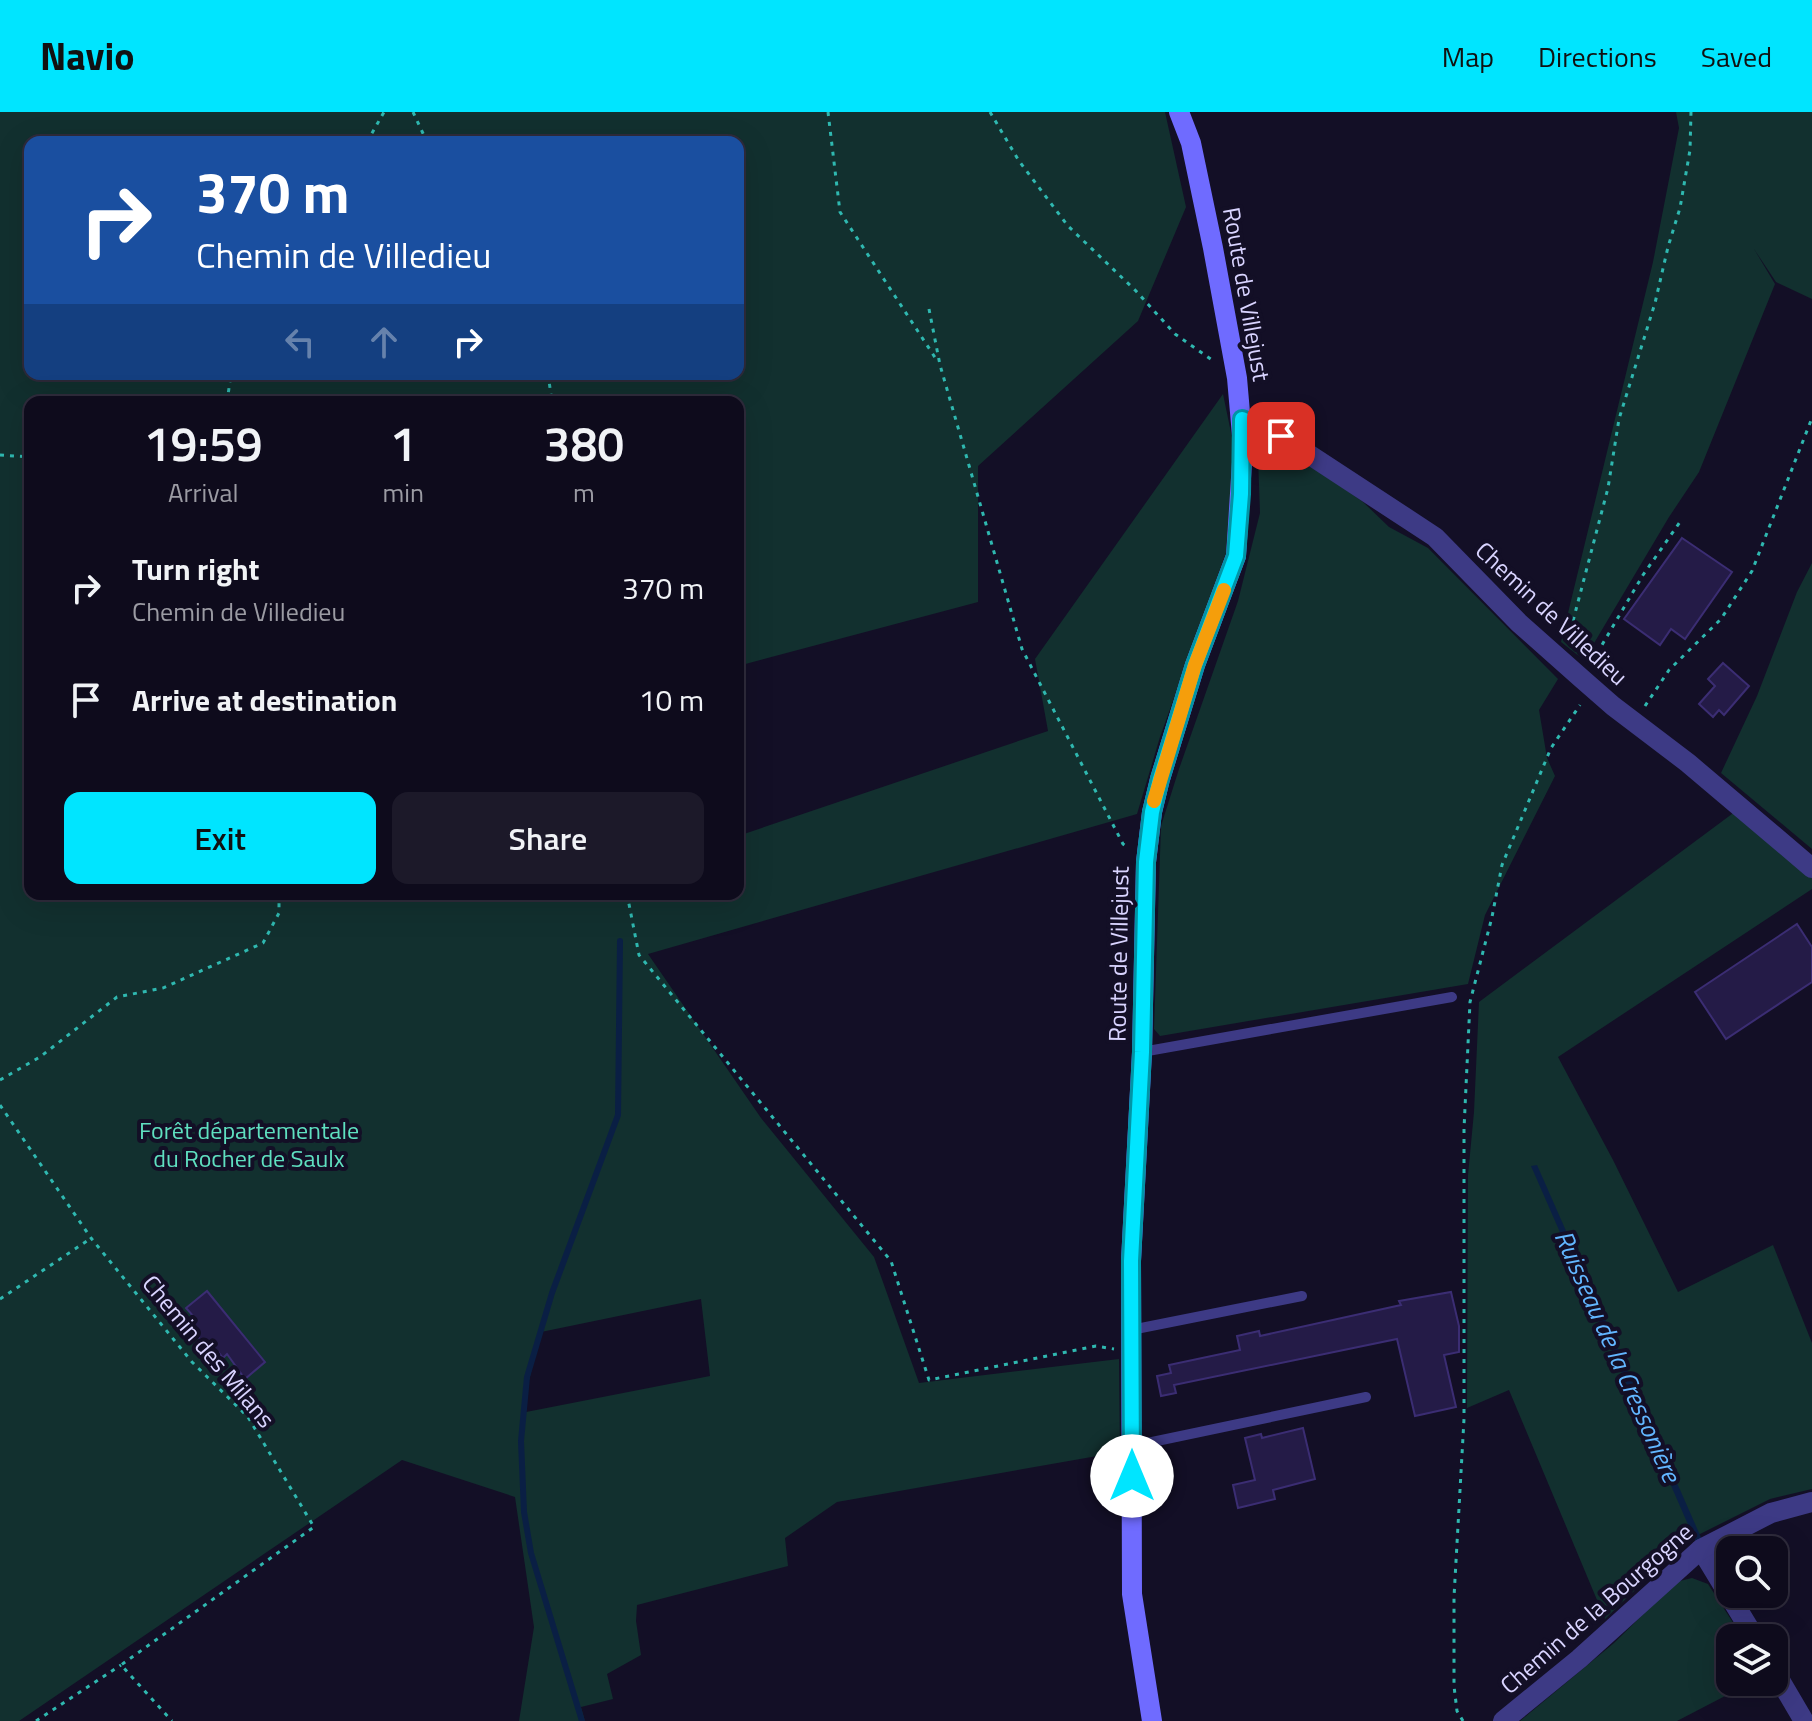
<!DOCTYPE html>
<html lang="en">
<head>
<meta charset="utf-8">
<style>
  body { margin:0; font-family:"Titillium Web",sans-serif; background:#1c1929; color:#f1f3f6; height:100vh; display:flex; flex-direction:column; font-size:30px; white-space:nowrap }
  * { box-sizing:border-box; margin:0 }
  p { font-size:26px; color:#9b9ba3 }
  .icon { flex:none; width:44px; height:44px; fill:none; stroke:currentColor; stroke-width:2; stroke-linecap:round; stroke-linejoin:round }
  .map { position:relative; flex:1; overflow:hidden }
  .side { position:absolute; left:24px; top:284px; width:720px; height:504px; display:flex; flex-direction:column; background:#0e0b1c; border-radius:16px; box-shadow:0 8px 32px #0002,0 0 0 2px #2e2b3b }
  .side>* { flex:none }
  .guide { position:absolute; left:24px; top:24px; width:720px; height:244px; border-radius:16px; box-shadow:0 8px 32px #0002,0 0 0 2px #2e2b3b; background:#1a4fa0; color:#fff; overflow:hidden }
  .fabs { position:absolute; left:1716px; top:1424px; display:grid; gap:16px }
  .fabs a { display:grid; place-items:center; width:72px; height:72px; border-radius:16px; background:#0e0b1c; box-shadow:0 8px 32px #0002,0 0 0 2px #2e2b3b; font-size:40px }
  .pin { position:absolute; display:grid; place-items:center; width:68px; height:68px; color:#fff; margin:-34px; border-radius:16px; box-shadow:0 4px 12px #0006 }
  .me { position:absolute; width:88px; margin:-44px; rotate:0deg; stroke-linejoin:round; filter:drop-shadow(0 0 6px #0008) }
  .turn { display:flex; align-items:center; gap:28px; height:168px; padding:0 40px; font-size:36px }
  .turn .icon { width:104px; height:104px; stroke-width:2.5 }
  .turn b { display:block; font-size:56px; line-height:68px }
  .lanes { display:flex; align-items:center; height:76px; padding:0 40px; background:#0003; justify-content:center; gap:40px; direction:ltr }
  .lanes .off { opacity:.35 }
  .eta { display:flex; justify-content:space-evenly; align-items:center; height:136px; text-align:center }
  .eta b { font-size:48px; font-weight:600; line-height:56px }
  .cta { display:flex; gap:16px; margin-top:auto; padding:16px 40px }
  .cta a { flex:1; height:92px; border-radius:16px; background:#00e5ff; color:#111; font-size:32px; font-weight:600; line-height:92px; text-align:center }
  .cta a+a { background:#1c1929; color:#f1f3f6 }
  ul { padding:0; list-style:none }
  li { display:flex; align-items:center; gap:24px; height:112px; padding:0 40px }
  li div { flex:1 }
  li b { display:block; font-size:30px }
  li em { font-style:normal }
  header { display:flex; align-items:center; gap:48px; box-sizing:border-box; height:112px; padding:0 40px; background:#00e5ff; color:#111 }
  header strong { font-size:38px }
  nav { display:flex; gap:44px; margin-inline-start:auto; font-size:28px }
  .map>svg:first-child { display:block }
</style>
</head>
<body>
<header>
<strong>Navio</strong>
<nav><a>Map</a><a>Directions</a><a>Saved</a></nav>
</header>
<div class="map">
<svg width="1812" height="1609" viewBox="0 0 1812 1609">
  <rect width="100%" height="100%" fill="#130f26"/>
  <g fill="#12302f" fill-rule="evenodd">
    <path d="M0,0H1165L1186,95L1138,209L978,354V490L738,554V290H30V782H738V724L1048,619L1035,547L1223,282L1234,335L1226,441L1160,625L1137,702L648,842L761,1006L874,1145L919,1271L1119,1247L1120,1340L837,1390L785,1426L788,1454L637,1493L636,1509L641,1543L607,1562L613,1587L581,1595L585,1609H519L534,1515L515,1385L402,1348L19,1609H0ZM30,30H738V262H30ZM701,1187L710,1264L521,1301L541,1220Z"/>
    <path d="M1676,0H1812V187L1776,170L1754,137L1775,172L1699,360L1669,405L1584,548L1561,530L1653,150L1679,16Z"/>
    <path d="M1272,337L1296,342L1363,390L1389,415L1428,436L1558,567L1539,598L1547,646L1555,664L1485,803L1468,872L1160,924L1154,917L1161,714L1179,657L1238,489L1260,401L1258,345Z"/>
    <path d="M1812,451V737L1721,661L1757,584L1797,480Z"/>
    <path d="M1736,699L1812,765V777L1558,945L1613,1048L1678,1180L1773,1133L1812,1231V1377L1770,1387L1686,1429L1605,1507L1509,1278L1467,1296L1468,1063L1474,1000L1479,890Z"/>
    <path d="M1692,1466L1708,1472L1743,1526H1730V1570H1752L1677,1609H1520L1614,1531L1676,1470Z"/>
  </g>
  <path fill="#0a1f44" d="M1537,1053L1703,1430L1697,1433L1531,1054Z"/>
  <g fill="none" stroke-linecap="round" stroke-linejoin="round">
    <path stroke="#0a1f44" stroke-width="6" d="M582,1609L531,1441L524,1400L521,1329L527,1265L552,1181L618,1003L620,829"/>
  </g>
  <g fill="#241b47" stroke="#3b2d73" stroke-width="2">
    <path d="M1682,426L1732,460L1685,527L1671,517L1660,533L1624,507Z"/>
    <path d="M1723,551L1749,574L1724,603L1719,598L1713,605L1699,592L1715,574L1708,567Z"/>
    <path d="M1797,812L1812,835V870L1726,927L1695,880Z"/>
    <path d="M207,1179L265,1250L245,1267L227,1242L223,1246L219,1241L215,1245L187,1212L195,1206L186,1196Z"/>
    <path d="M1451,1180L1459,1214V1240L1444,1243L1456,1295L1415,1304L1397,1227L1174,1273L1176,1281L1161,1284L1157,1264L1171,1261L1169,1253L1240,1238L1237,1224L1259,1219L1260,1224L1401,1193L1399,1189Z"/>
    <path d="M1303,1316L1315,1367L1273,1378L1275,1387L1238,1396L1233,1373L1255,1368L1245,1326L1261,1322L1262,1326Z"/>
  </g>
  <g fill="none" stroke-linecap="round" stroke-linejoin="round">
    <g stroke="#2fb8b0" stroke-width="3" stroke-dasharray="4 6" stroke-linecap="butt">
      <path d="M413,0L427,30"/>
      <path d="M828,0L840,100L938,250"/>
      <path d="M990,0L1019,49L1068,114L1136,179L1175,222L1212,248"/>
      <path d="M367,30L384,0"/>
      <path d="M929,197L940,253L1022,537L1123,732L1127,735"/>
      <path d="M548,262L552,290"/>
      <path d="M227,290L231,262"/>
      <path d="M0,343L30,345"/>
      <path d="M1568,528L1608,376L1619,307L1655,191L1668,135L1680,96L1690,38L1691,0"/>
      <path d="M1592,550L1643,463L1680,410"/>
      <path d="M1645,594L1669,558L1721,507L1752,459L1812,306"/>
      <path d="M627,782L639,843L891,1149L929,1268L1096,1234L1114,1237"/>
      <path d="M0,968L40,945L117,885L163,876L263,831L279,801V782"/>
      <path d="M0,993L91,1126L192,1250L248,1305L314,1415L121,1553L172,1609"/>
      <path d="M0,1187L90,1127"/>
      <path d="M36,1609L121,1553"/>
      <path d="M1463,1609L1457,1599L1454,1574V1485L1464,1307V1017L1470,890L1492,805L1502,753L1551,636L1580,593"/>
    </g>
    <g stroke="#3d3a85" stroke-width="10">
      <path d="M1142,940L1452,885"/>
      <path d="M1131,1218L1302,1184"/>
      <path d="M1133,1334L1366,1285"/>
    </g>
    <g stroke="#3d3a85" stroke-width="20">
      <path d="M1242,307L1281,324L1435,425L1519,511L1581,566L1613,594L1688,651L1812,756"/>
      <path d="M1701,1437L1755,1526"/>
      <path d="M1774,1558L1804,1609"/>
      <path d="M1503,1609L1579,1547L1701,1437L1771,1401L1812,1390"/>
    </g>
    <path stroke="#6f6bff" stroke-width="20" d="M1152,1609L1132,1482L1131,1149L1142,940L1146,750L1152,700L1160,667L1195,553L1236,444L1243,335L1237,266L1213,136L1191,31L1179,0"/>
  </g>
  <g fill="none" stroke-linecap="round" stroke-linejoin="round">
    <defs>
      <path id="route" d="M1132,1364L1131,1149L1142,940L1146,750L1152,700L1160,667L1195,553L1236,444L1241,382L1242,307L1281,324"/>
    </defs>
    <use href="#route" stroke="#0095a6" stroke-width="20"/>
    <use href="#route" stroke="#00e5ff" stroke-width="14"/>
    <path stroke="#f59e0b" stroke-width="14" d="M1154,689L1195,553L1224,478"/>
  </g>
  <g text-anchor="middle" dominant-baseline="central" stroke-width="8" stroke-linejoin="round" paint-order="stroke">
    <g font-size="24" fill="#d9d4ff" stroke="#130f26">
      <text transform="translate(1247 182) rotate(80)">Route de Villejust</text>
      <text transform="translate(1552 501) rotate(43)">Chemin de Villedieu</text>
      <text transform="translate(1118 842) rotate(-89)">Route de Villejust</text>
      <text transform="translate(209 1239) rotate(50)">Chemin des Milans</text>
      <text transform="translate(1596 1496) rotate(-41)">Chemin de la Bourgogne</text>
    </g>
    <g font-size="24" fill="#5fe0c0" stroke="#130f26">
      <text x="249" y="1018">Forêt départementale<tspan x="249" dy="28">du Rocher de Saulx</tspan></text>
    </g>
    <g font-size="26" font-style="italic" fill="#62b6ff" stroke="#130f26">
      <text transform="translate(1618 1244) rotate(66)">Ruisseau de la Cressonière</text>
    </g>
  </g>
</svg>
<div class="fabs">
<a><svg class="icon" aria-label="search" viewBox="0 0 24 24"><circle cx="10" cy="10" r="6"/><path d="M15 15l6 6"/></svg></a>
<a><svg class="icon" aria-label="layers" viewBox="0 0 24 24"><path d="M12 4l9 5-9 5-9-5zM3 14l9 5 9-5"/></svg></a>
</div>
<div class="pin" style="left:1281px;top:324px;background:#d93025"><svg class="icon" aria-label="arrive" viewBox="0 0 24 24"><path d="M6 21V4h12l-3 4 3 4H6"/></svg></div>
<svg class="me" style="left:1132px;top:1364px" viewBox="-20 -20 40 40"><circle r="19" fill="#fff"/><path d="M0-13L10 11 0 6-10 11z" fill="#00e5ff"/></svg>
<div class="guide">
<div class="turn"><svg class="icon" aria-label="right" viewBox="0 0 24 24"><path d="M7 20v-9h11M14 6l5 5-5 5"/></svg><div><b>370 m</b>Chemin de Villedieu</div></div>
<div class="lanes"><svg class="icon off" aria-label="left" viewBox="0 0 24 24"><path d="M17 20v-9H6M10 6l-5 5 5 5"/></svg><svg class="icon off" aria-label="ahead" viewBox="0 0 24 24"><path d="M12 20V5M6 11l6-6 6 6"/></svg><svg class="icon" aria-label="right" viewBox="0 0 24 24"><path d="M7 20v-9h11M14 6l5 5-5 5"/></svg></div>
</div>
<section class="side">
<div class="eta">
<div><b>19:59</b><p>Arrival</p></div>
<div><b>1</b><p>min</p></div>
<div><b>380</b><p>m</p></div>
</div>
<ul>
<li><svg class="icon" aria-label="right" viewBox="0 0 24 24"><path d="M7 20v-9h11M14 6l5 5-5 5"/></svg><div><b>Turn right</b><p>Chemin de Villedieu</p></div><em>370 m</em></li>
<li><svg class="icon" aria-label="arrive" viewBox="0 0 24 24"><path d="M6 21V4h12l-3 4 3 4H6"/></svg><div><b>Arrive at destination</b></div><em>10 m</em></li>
</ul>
<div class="cta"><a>Exit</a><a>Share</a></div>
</section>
</div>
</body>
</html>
